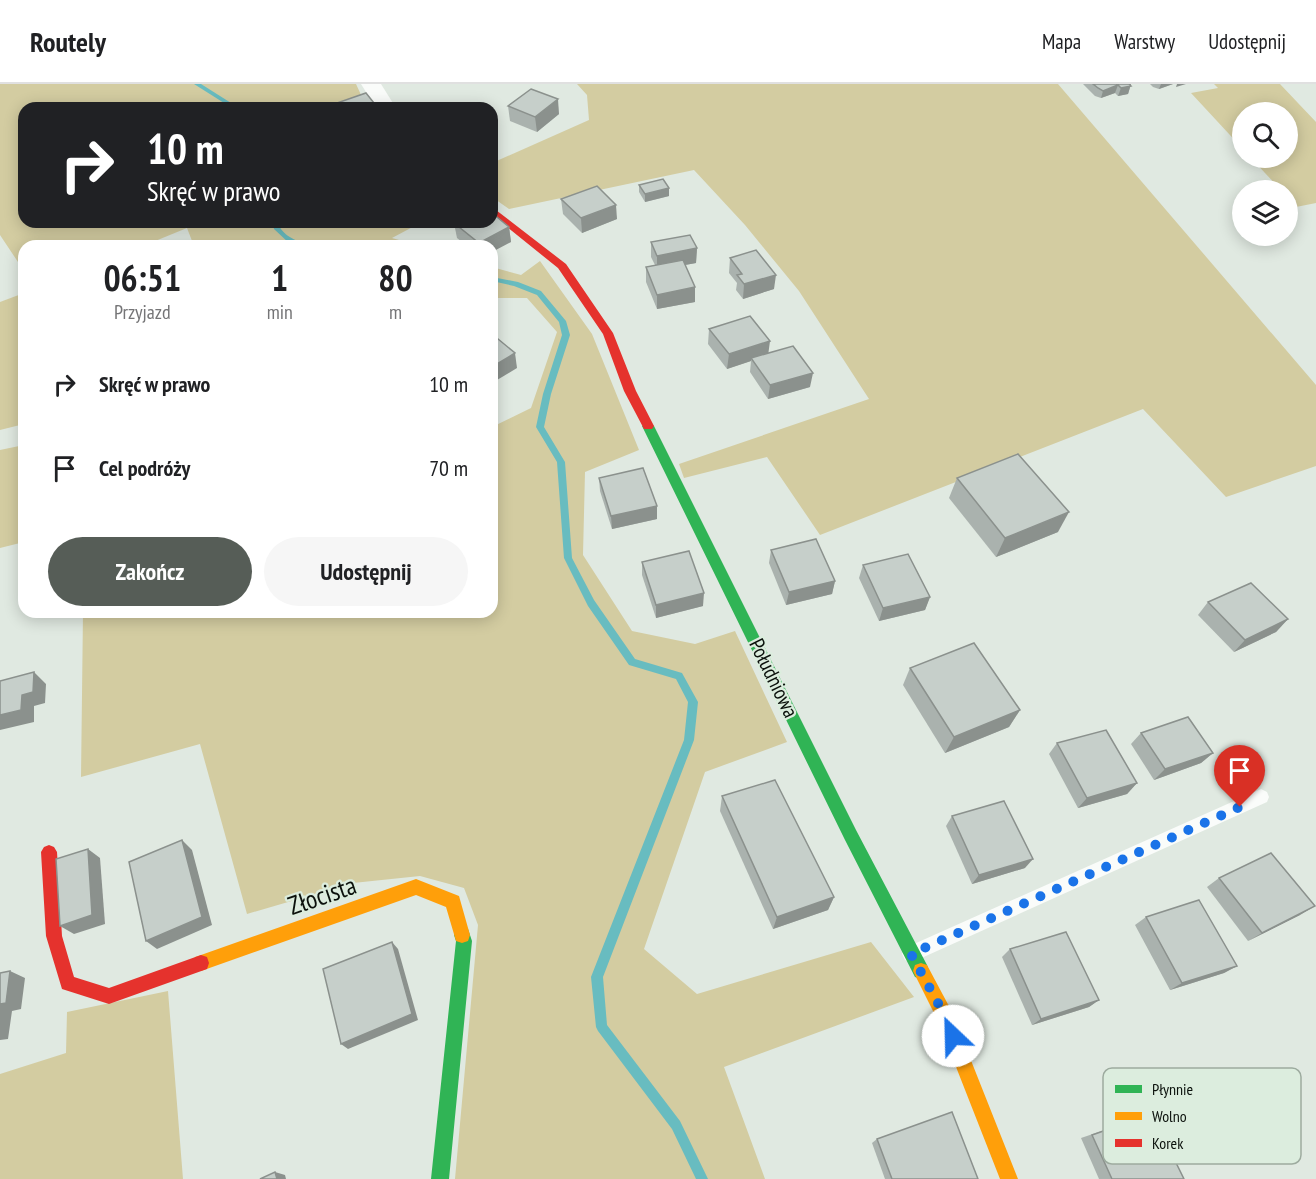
<!DOCTYPE html>
<html lang="pl">
<head>
<meta charset="utf-8">
<style>
  body { margin:0; font-family:"PT Sans Narrow",sans-serif; background:#f6f6f6; color:#202124; height:100vh; display:flex; flex-direction:column; font-size:22px; white-space:nowrap }
  * { box-sizing:border-box; margin:0 }
  p { font-size:20px; color:#757577 }
  .icon { flex:none; width:33px; height:33px; fill:none; stroke:currentColor; stroke-width:2; stroke-linecap:round; stroke-linejoin:round }
  .map { position:relative; flex:1; overflow:hidden }
  .details { position:absolute; left:18px; top:156px; width:480px; height:378px; display:flex; flex-direction:column; background:#fff; border-radius:18px; box-shadow:0 3px 15px #0003 }
  .details>* { flex:none }
  .top-card { position:absolute; left:18px; top:18px; width:480px; height:126px; border-radius:18px; box-shadow:0 3px 15px #0003; background:#202124; color:#fff; overflow:hidden }
  .fabs { position:absolute; left:1232px; top:18px; display:grid; gap:12px }
  .fabs a { display:grid; place-items:center; width:66px; height:66px; border-radius:50%; background:#fff; box-shadow:0 3px 15px #0003; font-size:30px }
  .pin { position:absolute; display:grid; place-items:center; width:51px; height:51px; color:#fff; margin:-62px -26px; border-radius:50% 50% 50% 0; rotate:-45deg; box-shadow:0 0 6px #0007 }
  .pin .icon { rotate:45deg }
  .me { position:absolute; width:66px; margin:-33px; rotate:336deg; stroke-linejoin:round; filter:drop-shadow(0 0 4px #0008) }
  .turn { display:flex; align-items:center; gap:21px; height:126px; padding:0 30px; font-size:27px }
  .turn .icon { width:78px; height:78px; stroke-width:2.5 }
  .turn b { display:block; font-size:42px; line-height:51px }
  .eta { display:flex; justify-content:space-evenly; align-items:center; height:102px; text-align:center }
  .eta b { font-size:36px; font-weight:700; line-height:42px }
  .cta { display:flex; gap:12px; margin-top:auto; padding:12px 30px }
  .cta a { flex:1; height:69px; border-radius:36px; background:#565d57; color:#fff; font-size:24px; font-weight:700; line-height:69px; text-align:center }
  .cta a+a { background:#f6f6f6; color:#202124 }
  ul { padding:0; list-style:none }
  li { display:flex; align-items:center; gap:18px; height:84px; padding:0 30px }
  li div { flex:1 }
  li b { display:block; font-size:22px }
  li em { font-style:normal }
  header { display:flex; align-items:center; gap:36px; box-sizing:border-box; height:84px; padding:0 30px; background:#fff; border-bottom:2px solid #e0e0e0 }
  header strong { font-size:28px }
  nav { display:flex; gap:33px; margin-inline-start:auto; font-size:21px }
  .map>svg:first-child { display:block }
</style>
</head>
<body>
<header>
<strong>Routely</strong>
<nav><a>Mapa</a><a>Warstwy</a><a>Udostępnij</a></nav>
</header>
<div class="map">
<svg width="1316" height="1095" viewBox="0 0 1316 1095">
  <rect width="100%" height="100%" fill="#e0e9e1"/>
  <g fill="#d3cca1">
    <path d="M0,0H356L362,13L324,24H24V138H422L392,154L420,162H194L187,144L143,162H24V187L0,151Z"/>
    <path d="M577,0H1058L1316,301V382L1226,413L1143,325L820,451L767,373L684,394L679,380L869,315L799,207L745,141L694,86L509,125L492,113V79L589,36L587,11Z"/>
    <path d="M1214,0H1280L1316,38V119L1296,123L1287,113V106H1281L1251,74H1287V28H1242V64L1191,9L1218,4Z"/>
    <path d="M540,177L592,250L639,366L585,388L583,471L632,547L695,560L735,547L787,658L705,688L644,865L697,910L871,858L914,913L724,983L765,1095H455L478,841L464,804L420,792L353,799L247,830L200,660L81,693L83,528H492V343L531,324L557,248L527,214H492V183L521,191Z"/>
    <path d="M24,209V340L0,346V218Z"/>
    <path d="M24,361V458L0,464V366Z"/>
    <path d="M168,907L183,1095H0V990L66,969L67,928Z"/>
  </g>
  <g fill="none" stroke-linecap="round" stroke-linejoin="round">
    <g fill="#68bcc0" fill-rule="evenodd">
      <path d="M194,0H201L239,24H232Z"/>
      <path d="M272,138H278C281,152 297,156 307,162L290,160L274,145Z"/>
      <path d="M492,193L518,198L541,207L566,237L570,251L551,310L544,343L565,378L572,474L594,516L635,575L682,589L698,618L694,656L603,893L607,941L680,1037L708,1095H696L672,1045L598,947L596,943L591,893L684,656L688,618L676,595L629,581L588,522L564,474L557,378L536,343L543,310L562,251L559,238L537,211L514,202L492,197Z"/>
    </g>
    <path fill="#fafcfa" fill-rule="evenodd" d="M1261,705L1267,708L1269,713L1267,718L917,876L911,879L905,876L902,870L905,864Z"/>
    <path fill="#fafcfa" fill-rule="evenodd" d="M361,0H381L396,24H376Z"/>
    <g fill="#30b455" fill-rule="evenodd">
      <path d="M648,338L654,342L856,746L927,881L929,887L927,893L921,895L915,893L845,756L642,342Z"/>
      <path d="M462,843L468,845L472,857L449,1095H431L456,857L454,851L456,845Z"/>
    </g>
    <g fill="#ff9f0a" fill-rule="evenodd">
      <path d="M416,795L459,812L470,851L468,857L462,859L456,857L446,823L416,811L201,887L195,885L193,879L195,873L201,871Z"/>
      <path d="M921,879L927,881L951,926L1018,1095H1000L938,937L913,887L915,881Z"/>
    </g>
    <g fill="#e5322d" fill-rule="evenodd">
      <path d="M492,123L566,180L613,249L636,307L654,342L652,345H644L624,307L603,250L558,184L492,131Z"/>
      <path d="M49,761L54,763L57,768L62,852L74,893L109,904L201,871L207,873L209,879L207,885L109,920L62,905L46,852L41,768L44,763Z"/>
    </g>
  </g>
  <g fill="#aab2ae">
    <path d="M1083,0H1131L1128,10L1118,12L1115,9L1101,14L1095,12Z"/>
    <path d="M1150,0H1173L1159,5L1153,3Z"/>
    <path d="M508,22L559,30L537,48L510,37Z"/>
    <path d="M639,101L669,104V112L645,118L639,108Z"/>
    <path d="M561,115L617,135L582,149L563,130Z"/>
    <path d="M454,139L509,143L511,158L492,162H467L457,154Z"/>
    <path d="M651,158L697,164L696,179L685,181L695,218L657,225L646,198V183L655,181L651,173Z"/>
    <path d="M730,174L774,205L743,215L736,206L737,199L729,189Z"/>
    <path d="M709,245L768,269L810,303L768,315L750,288L751,277L727,285L708,260Z"/>
    <path d="M599,394L657,422V435L612,445L600,407Z"/>
    <path d="M957,394L1058,448L996,473L949,414Z"/>
    <path d="M771,466L835,497L832,510L786,521L769,479Z"/>
    <path d="M642,478L703,522L656,534L642,491Z"/>
    <path d="M863,481L930,513L925,526L879,537L859,494Z"/>
    <path d="M1208,518L1288,535L1276,548L1234,568L1198,531Z"/>
    <path d="M910,584L1020,626L1009,643L945,669L903,601Z"/>
    <path d="M1141,649L1213,669L1201,679L1154,696L1131,660Z"/>
    <path d="M1057,659L1137,699L1127,710L1078,724L1049,670Z"/>
    <path d="M722,712L834,813L828,826L773,845L720,727Z"/>
    <path d="M952,732L1025,784L972,800L946,742Z"/>
    <path d="M1219,794L1300,831L1248,857L1207,803Z"/>
    <path d="M1146,833L1237,882L1224,889L1170,906L1135,841Z"/>
    <path d="M1010,865L1099,916L1089,923L1032,941L1002,873Z"/>
    <path d="M1152,1030L1184,1095H1099L1081,1054Z"/>
    <path d="M877,1055L978,1095H885L872,1059Z"/>
  </g>
  <g fill="#8b918d">
    <path d="M1129,0H1131L1128,10L1118,12L1121,4Z"/>
    <path d="M1161,0H1173L1159,5Z"/>
    <path d="M1177,0H1186L1176,3Z"/>
    <path d="M1118,1L1115,9L1101,14L1103,7Z"/>
    <path d="M558,15L559,30L537,48L535,33Z"/>
    <path d="M669,104V112L645,118V110Z"/>
    <path d="M616,121L617,135L582,149L581,134Z"/>
    <path d="M509,143L511,158L492,168V162H479V159Z"/>
    <path d="M697,164L696,179L657,186V172Z"/>
    <path d="M776,191L774,205L743,215L744,200Z"/>
    <path d="M695,203V218L657,225V211Z"/>
    <path d="M770,257L768,272L751,274V277L727,285L729,270Z"/>
    <path d="M515,269L517,284L492,299V283Z"/>
    <path d="M813,289L810,303L768,315L770,301Z"/>
    <path d="M657,422V435L612,445L611,432Z"/>
    <path d="M1069,428L1058,448L996,473L1005,454Z"/>
    <path d="M835,497L832,510L786,521L789,508Z"/>
    <path d="M704,509L703,522L656,534V521Z"/>
    <path d="M930,513L925,526L879,537L883,524Z"/>
    <path d="M1288,535L1276,548L1234,568L1245,556Z"/>
    <path d="M34,588L46,600L45,619L34,622V638L0,646V631L22,611Z"/>
    <path d="M1020,626L1009,643L945,669L954,653Z"/>
    <path d="M1213,669L1201,679L1154,696L1165,685Z"/>
    <path d="M1137,699L1127,710L1078,724L1087,714Z"/>
    <path d="M182,756L192,766L212,841L157,865L146,857Z"/>
    <path d="M88,765L100,774L105,840L74,850L60,842Z"/>
    <path d="M1033,775L1025,784L972,800L979,791Z"/>
    <path d="M834,813L828,826L773,845L777,833Z"/>
    <path d="M1315,822L1300,831L1248,857L1262,849Z"/>
    <path d="M392,858L398,865L418,936L348,965L341,960Z"/>
    <path d="M1237,882L1224,889L1170,906L1182,899Z"/>
    <path d="M10,887L25,894L21,925L12,927L8,955L0,956V920Z"/>
    <path d="M1099,916L1089,923L1032,941L1041,935Z"/>
    <path d="M275,1088L285,1091L286,1095H277Z"/>
  </g>
  <g fill="#c6cfca" stroke="#8b918d" stroke-width="1.5">
    <path d="M1093,0H1129L1131,2L1121,4L1118,1L1103,7L1098,4Z"/>
    <path d="M531,5L558,15L535,33L508,22Z"/>
    <path d="M366,9L378,24H338L334,20Z"/>
    <path d="M663,95L669,104L645,110L639,101Z"/>
    <path d="M597,102L616,121L581,134L561,115Z"/>
    <path d="M492,129L509,143L479,159L454,139L492,138Z"/>
    <path d="M690,151L697,164L657,172L651,158Z"/>
    <path d="M756,166L776,191L744,200L737,191L742,190L730,174Z"/>
    <path d="M683,176L695,203L657,211L646,183Z"/>
    <path d="M750,232L770,257L729,270L709,245Z"/>
    <path d="M492,250L515,269L492,283Z"/>
    <path d="M793,262L813,289L770,301L751,274Z"/>
    <path d="M1018,370L1069,428L1005,454L957,394Z"/>
    <path d="M643,384L657,422L611,432L599,394Z"/>
    <path d="M816,455L835,497L789,508L771,466Z"/>
    <path d="M689,467L704,509L656,521L642,478Z"/>
    <path d="M908,470L930,513L883,524L863,481Z"/>
    <path d="M1251,499L1288,535L1245,556L1208,518Z"/>
    <path d="M974,559L1020,626L954,653L910,584Z"/>
    <path d="M34,588L33,608L22,611L21,626L0,631V597Z"/>
    <path d="M1188,633L1213,669L1165,685L1141,649Z"/>
    <path d="M1106,646L1137,699L1087,714L1057,659Z"/>
    <path d="M775,696L834,813L777,833L722,712Z"/>
    <path d="M1004,717L1033,775L979,791L952,732Z"/>
    <path d="M182,756L202,833L146,857L129,778Z"/>
    <path d="M88,765L92,831L60,842L56,775Z"/>
    <path d="M1271,769L1315,822L1262,849L1219,794Z"/>
    <path d="M1199,816L1237,882L1182,899L1146,833Z"/>
    <path d="M1066,848L1099,916L1041,935L1010,865Z"/>
    <path d="M392,858L412,930L341,960L323,885Z"/>
    <path d="M10,887L6,919L0,920V889Z"/>
    <path d="M952,1028L978,1095H892L877,1055Z"/>
    <path d="M1152,1030L1184,1095H1112L1092,1051Z"/>
    <path d="M275,1088L277,1095H260Z"/>
  </g>
  <g fill="none" stroke-linecap="round" stroke-linejoin="round">
    <path stroke="#1a73e8" stroke-width="10" stroke-dasharray="0 18" d="M953,952L945,932L911,870L1240,723"/>
  </g>
  <g text-anchor="middle" dominant-baseline="central" stroke-width="4.5" stroke-linejoin="round" paint-order="stroke">
    <g font-size="21" fill="#0b110c" stroke="#dcedde">
      <text transform="translate(774 594) rotate(64)">Południowa</text>
    </g>
    <g font-size="26" fill="#0b110c" stroke="#dcedde">
      <text transform="translate(322 811) rotate(-19)">Złocista</text>
    </g>
  </g>
  <rect x="1103" y="984" width="198" height="96" rx="9" fill="#dcedde" stroke="#9dab9f" stroke-width="1.5"/>
  <rect x="1115" y="1001" width="27" height="8" fill="#30b455"/>
  <rect x="1115" y="1028" width="27" height="8" fill="#ff9f0a"/>
  <rect x="1115" y="1055" width="27" height="8" fill="#e5322d"/>
  <g font-size="16" fill="#0b110c">
    <text x="1152" y="1011">Płynnie</text>
    <text x="1152" y="1038">Wolno</text>
    <text x="1152" y="1065">Korek</text>
  </g>
</svg>
<div class="fabs">
<a><svg class="icon" aria-label="search" viewBox="0 0 24 24"><circle cx="10" cy="10" r="6"/><path d="M15 15l6 6"/></svg></a>
<a><svg class="icon" aria-label="layers" viewBox="0 0 24 24"><path d="M12 4l9 5-9 5-9-5zM3 14l9 5 9-5"/></svg></a>
</div>
<div class="pin" style="left:1240px;top:723px;background:#d93025"><svg class="icon" aria-label="arrive" viewBox="0 0 24 24"><path d="M6 21V4h12l-3 4 3 4H6"/></svg></div>
<svg class="me" style="left:953px;top:952px" viewBox="-20 -20 40 40"><circle r="19" fill="#fff"/><path d="M0-13L10 11 0 6-10 11z" fill="#1a73e8"/></svg>
<div class="top-card">
<div class="turn"><svg class="icon" aria-label="right" viewBox="0 0 24 24"><path d="M7 20v-9h11M14 6l5 5-5 5"/></svg><div><b>10 m</b>Skręć w prawo</div></div>
</div>
<section class="details">
<div class="eta">
<div><b>06:51</b><p>Przyjazd</p></div>
<div><b>1</b><p>min</p></div>
<div><b>80</b><p>m</p></div>
</div>
<ul>
<li><svg class="icon" aria-label="right" viewBox="0 0 24 24"><path d="M7 20v-9h11M14 6l5 5-5 5"/></svg><div><b>Skręć w prawo</b></div><em>10 m</em></li>
<li><svg class="icon" aria-label="arrive" viewBox="0 0 24 24"><path d="M6 21V4h12l-3 4 3 4H6"/></svg><div><b>Cel podróży</b></div><em>70 m</em></li>
</ul>
<div class="cta"><a>Zakończ</a><a>Udostępnij</a></div>
</section>
</div>
</body>
</html>
